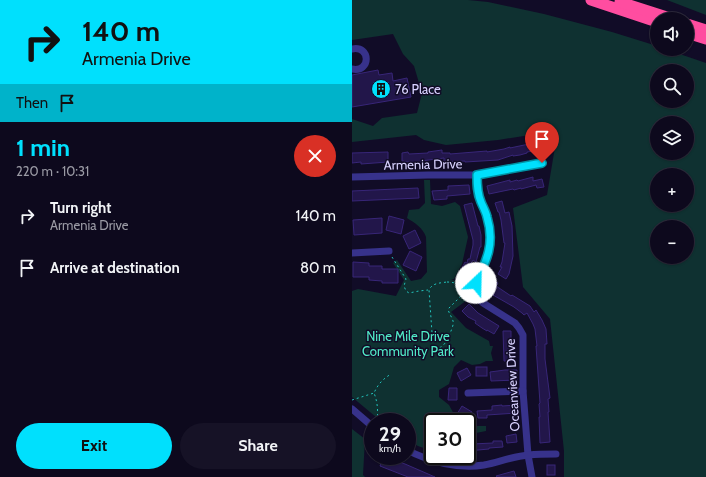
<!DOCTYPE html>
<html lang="en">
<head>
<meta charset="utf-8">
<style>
  body { margin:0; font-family:Cabin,sans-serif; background:#161226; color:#f1f3f6; height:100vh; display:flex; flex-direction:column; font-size:15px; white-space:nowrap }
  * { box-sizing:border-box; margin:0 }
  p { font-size:13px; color:#9a9aa4 }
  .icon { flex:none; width:22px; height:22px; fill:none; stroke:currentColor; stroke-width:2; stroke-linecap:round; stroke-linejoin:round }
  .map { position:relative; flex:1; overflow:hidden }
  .drawer { display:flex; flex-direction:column; background:#0d091d; width:352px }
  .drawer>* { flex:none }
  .top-card { background:#00e0fd; color:#111; overflow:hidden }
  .buttons { position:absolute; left:298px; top:12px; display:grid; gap:8px }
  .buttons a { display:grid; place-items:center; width:44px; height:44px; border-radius:50%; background:#0d091d; box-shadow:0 1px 3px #0004,0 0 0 1px #2d2a3b; font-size:20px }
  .speed { position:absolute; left:12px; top:413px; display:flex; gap:8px; font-size:20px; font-weight:700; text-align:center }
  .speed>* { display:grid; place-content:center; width:52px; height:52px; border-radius:50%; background:#0d091d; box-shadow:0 1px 3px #0004,0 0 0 1px #2d2a3b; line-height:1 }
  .speed small { font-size:10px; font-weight:400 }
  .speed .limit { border:2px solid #111; border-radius:6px; background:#fff; color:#111 }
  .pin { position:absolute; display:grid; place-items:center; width:34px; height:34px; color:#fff; margin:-41px -17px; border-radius:50% 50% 50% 0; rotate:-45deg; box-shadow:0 0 4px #0007 }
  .pin .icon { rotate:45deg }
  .me { position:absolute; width:44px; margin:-22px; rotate:24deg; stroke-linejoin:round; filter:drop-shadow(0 0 3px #0008) }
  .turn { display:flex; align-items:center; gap:14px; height:84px; padding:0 16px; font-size:18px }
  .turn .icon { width:52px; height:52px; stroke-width:2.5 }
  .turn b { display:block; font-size:28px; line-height:34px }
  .then { display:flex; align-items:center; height:38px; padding:0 16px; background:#0003; gap:8px; font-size:15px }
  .round { display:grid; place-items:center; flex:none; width:42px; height:42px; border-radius:21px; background:#161226 }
  .summary { display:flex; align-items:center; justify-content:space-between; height:68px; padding:0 16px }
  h1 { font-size:24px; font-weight:700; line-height:30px; color:#00e0fd }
  .cta { display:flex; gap:8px; margin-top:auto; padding:8px 16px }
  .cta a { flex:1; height:46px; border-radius:24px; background:#00e0fd; color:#111; font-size:16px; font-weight:700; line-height:46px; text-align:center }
  .cta a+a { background:#161226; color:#f1f3f6 }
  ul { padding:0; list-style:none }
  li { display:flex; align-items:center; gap:12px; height:52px; padding:0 16px }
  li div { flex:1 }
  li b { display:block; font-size:15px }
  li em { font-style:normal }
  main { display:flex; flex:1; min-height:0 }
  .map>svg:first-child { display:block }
</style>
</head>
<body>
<main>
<section class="drawer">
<div class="top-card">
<div class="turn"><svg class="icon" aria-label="right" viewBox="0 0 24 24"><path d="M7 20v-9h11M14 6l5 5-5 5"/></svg><div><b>140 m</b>Armenia Drive</div></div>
<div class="then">Then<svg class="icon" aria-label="arrive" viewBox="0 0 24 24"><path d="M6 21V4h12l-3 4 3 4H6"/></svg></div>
</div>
<div class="summary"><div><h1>1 min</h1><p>220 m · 10:31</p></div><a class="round" style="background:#d93025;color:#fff"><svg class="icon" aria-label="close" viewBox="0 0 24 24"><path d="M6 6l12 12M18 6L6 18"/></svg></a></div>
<ul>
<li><svg class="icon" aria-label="right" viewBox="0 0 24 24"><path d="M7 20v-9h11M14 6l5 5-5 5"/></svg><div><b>Turn right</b><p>Armenia Drive</p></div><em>140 m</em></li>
<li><svg class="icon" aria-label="arrive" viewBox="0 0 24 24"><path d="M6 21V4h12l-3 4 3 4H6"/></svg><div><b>Arrive at destination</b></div><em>80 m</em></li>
</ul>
<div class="cta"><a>Exit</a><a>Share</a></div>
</section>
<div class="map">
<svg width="354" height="477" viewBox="0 0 354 477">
  <rect width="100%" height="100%" fill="#110c27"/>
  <g fill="#0f3131" fill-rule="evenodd">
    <path d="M0,0H116L136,2L192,14L260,32L305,46V49H313L354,63V477H212V451L198,319L171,287L161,208L195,195L203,147L196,136L184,134L146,140L94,145L72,140L64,135L0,142V119L21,126L30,118L65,113L70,93L62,66L51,54L41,34L0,40ZM305,71H335V101H305ZM305,123H335V153H305ZM305,175H335V205H305ZM305,227H335V257H305Z"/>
    <path d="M315,0H354V15Z"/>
    <path d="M72,180H78L79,204L90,206L103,202L108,206L116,237L110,264L102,279H99L117,286L119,297L99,312L114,328L137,341L138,346H141L139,353L141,361H134L128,364L120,365L109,360L102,367L97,384L87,390V397L97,405L103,416L109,422H81L80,451L66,446L55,440V422H30L0,397V291L6,289L44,296L52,280L41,263L45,260L59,281L69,279L75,272L74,237C71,228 63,223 55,218L57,210L67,209L73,203Z"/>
    <path d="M115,424L122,426H134V431L124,433L115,432Z"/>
    <path d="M0,429L13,439L11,475L13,477H0Z"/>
  </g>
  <g fill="#22164a" stroke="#382678">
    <path d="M26,70L27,75L40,73L41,81L55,78L59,97L0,107V75Z"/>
    <path d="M191,140L192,149L175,152V153L168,155L161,156V155L146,160L113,162V161L92,162V158L69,161V164H61V162H52V161H50V153L56,152L57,154L76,153V152L90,150V153H98V154L135,151V152L152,149L158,147V148L177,144L176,143Z"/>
    <path d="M36,152V162L9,164V162L0,163V153Z"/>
    <path d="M181,177V181L190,179L192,187L185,188L184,185L169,189V188L162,190L161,189L137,194L135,186L158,180V182L165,180L166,181Z"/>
    <path d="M117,185L118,194L95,196V199L82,200L80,191L96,190V186Z"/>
    <path d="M66,188L67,198L0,201V191Z"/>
    <path d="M150,201L153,213L157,212L160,226L161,256L157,274L154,279L146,274L150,267H148L150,262L153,243H152L149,220L147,212H146L143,203Z"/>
    <path d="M120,203L126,226H127L129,235V247H128L124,262L121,260L118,265L122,268L120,272L113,284L107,280L113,269L110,268L113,262L115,263L116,259H118L121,245V240L112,205Z"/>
    <path d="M37,216L52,220L49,234L34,230Z"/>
    <path d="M30,218V233L2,235L1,220Z"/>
    <path d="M63,230L69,243L57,249L51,236Z"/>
    <path d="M58,251L70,257L64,271L51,265Z"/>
    <path d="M1,262L17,263V266H30V269H46V283H30V281L17,280V277H1Z"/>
    <path d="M141,280L146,283L144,286L159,296L160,295L178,306L182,312L184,310L190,320L194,329L195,344H193V359L198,398L196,399L197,412H196L198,442L188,443L187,417H188L187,404L188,403L184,346H185L183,329L181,324L175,313L172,315L170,313L162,307L141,295L142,294L135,289Z"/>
    <path d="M117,304L126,313L147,326L142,334L135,330V331L130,328L123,323L124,321L116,317L110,311Z"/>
    <path d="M151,331H159V339H161V361H152Z"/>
    <rect x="124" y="367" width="11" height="9"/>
    <path d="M115,368L119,375L109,381L105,373Z"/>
    <path d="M153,370H165V380L139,381L138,372Z"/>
    <path d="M97,388H105V400H96Z"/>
    <path d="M150,405V406L165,405V413L135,415V418H126L125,411L140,410V406Z"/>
    <path d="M110,406L120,412L115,420L105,414Z"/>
    <path d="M164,434L165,442L155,443L154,436Z"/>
    <path d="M115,441H120V444L141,443V441H150L151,447L137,448V449L115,451Z"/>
    <path d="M32,456L53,464L83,477H56L28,466Z"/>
    <rect x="195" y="465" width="8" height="10"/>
    <path d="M162,471L164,477H145L144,476Z"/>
  </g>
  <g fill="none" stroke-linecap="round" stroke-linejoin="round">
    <g stroke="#22c3bc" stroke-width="1" stroke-dasharray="2 3" stroke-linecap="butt">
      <path d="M40,257L54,279L52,286L54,291L57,293L67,291L76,290"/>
      <path d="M95,282C105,282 113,287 123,290L111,294L96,309C97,314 100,317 101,321C102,324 100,328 99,331C96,339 92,349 82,349L81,347L77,290C80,283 88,283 95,282Z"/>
      <path d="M0,400L22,393"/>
      <path d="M25,421C26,412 26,403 22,393C26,384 31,379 39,374"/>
    </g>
    <g stroke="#37328b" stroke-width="7">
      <path d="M0,49C19,45 19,73 0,69"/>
      <path d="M125,175V188L127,197L136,219L138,238L136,257L123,287V290L124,295L126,298L131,303L163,323L167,328L171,335V391L176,455L180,477"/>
      <path d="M0,177L76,175H125L190,163"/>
      <path d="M0,253L37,251"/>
      <path d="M116,393L171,391"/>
      <path d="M0,409L21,427"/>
      <path d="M55,450C78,462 106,469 132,465C147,462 162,456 177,455C186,454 195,454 204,454"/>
    </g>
    <g stroke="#ff4da0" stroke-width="11">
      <path d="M239,0L305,22"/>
      <path d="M268,2L321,19"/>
      <path d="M335,24L354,30"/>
      <path d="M335,33L354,39"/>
    </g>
  </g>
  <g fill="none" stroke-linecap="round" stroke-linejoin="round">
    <defs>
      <path id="route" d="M124,283C135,260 143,243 135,217C134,212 131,207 129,202C125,193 125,184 125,175L190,163"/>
    </defs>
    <use href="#route" stroke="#0092a4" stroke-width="10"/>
    <use href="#route" stroke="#00e0fd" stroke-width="7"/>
  </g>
  <defs>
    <symbol id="building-disc" viewBox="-11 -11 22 22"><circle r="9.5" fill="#00e0fd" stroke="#110c27"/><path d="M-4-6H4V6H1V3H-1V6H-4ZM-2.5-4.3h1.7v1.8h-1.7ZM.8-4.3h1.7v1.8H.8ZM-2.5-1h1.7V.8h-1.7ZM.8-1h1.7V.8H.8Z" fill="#111"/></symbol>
  </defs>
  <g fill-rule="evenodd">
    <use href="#building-disc" x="18" y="78" width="22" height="22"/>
  </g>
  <g text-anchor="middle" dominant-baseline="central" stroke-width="3" stroke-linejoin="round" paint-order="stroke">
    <g font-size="13" fill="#d8d2ff" stroke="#110c27" text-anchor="start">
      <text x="43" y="89">76 Place</text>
    </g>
    <g font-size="13" fill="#d8d2ff" stroke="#110c27">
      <text transform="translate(71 164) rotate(-1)">Armenia Drive</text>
      <text transform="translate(160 385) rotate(-93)">Oceanview Drive</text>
    </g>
    <g font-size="13" fill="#51ecc8" stroke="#110c27">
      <text x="56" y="336">Nine Mile Drive<tspan x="56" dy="15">Community Park</tspan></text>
    </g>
  </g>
</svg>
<div class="buttons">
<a><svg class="icon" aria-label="sound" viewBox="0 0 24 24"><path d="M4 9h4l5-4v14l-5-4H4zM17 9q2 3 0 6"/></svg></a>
<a><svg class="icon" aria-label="search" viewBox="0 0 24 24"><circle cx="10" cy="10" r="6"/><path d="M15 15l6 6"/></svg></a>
<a><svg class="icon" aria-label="layers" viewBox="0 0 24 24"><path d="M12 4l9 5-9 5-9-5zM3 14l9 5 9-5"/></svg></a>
<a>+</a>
<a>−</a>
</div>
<div class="speed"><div>29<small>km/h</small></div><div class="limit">30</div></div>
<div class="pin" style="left:190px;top:163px;background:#d93025"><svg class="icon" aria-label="arrive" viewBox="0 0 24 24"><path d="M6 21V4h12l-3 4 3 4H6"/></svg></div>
<svg class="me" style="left:124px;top:283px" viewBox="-20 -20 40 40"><circle r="19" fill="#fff"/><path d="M0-13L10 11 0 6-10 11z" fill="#00e0fd"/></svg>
</div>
</main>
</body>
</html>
